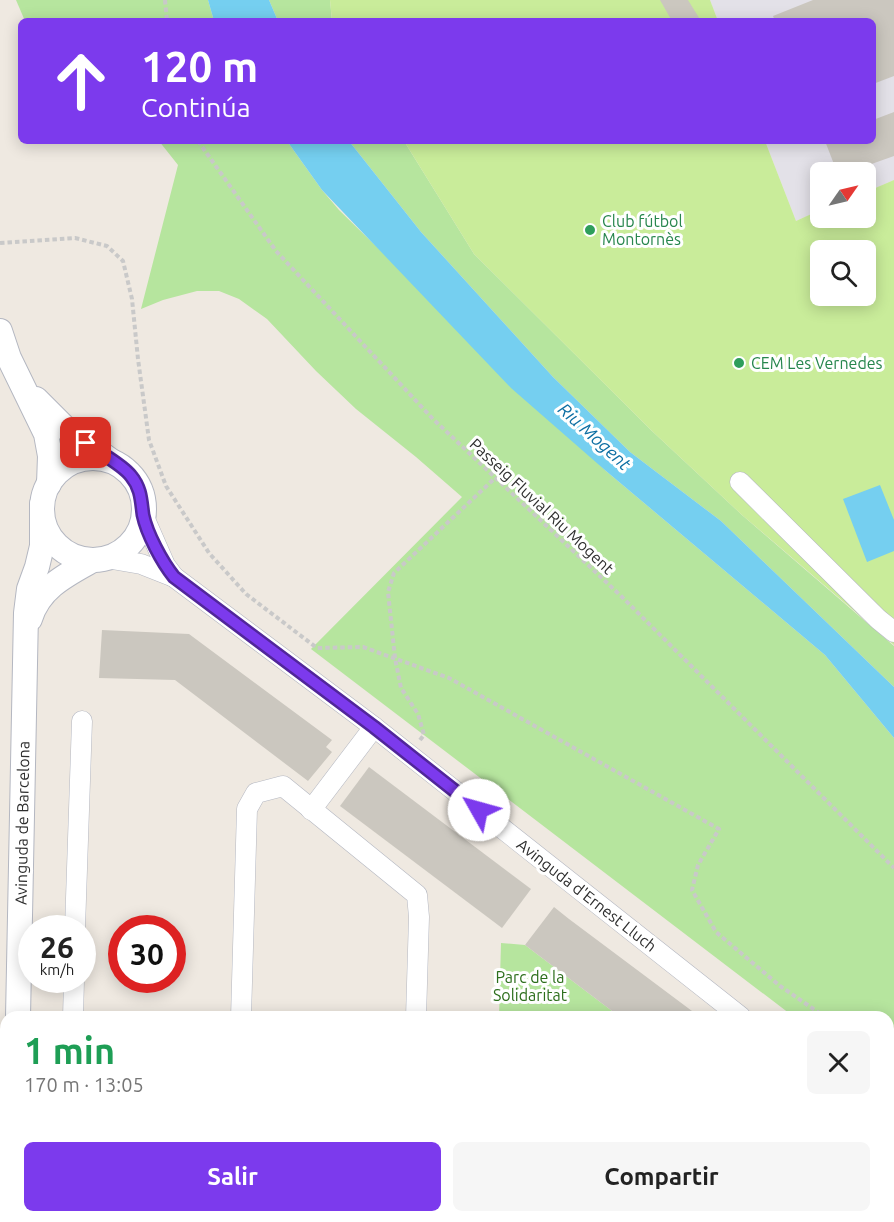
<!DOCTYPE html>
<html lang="es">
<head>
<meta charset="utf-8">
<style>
  body { margin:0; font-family:Ubuntu,sans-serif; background:#f6f6f6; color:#222; height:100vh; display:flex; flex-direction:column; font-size:22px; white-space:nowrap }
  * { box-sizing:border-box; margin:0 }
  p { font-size:20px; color:#767676 }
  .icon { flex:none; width:33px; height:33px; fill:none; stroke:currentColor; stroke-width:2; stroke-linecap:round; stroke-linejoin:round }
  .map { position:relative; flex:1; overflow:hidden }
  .side { position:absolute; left:0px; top:1011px; width:894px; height:212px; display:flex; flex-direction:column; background:#fff; border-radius:18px 18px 0 0; box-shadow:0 3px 15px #0003 }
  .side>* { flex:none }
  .banner { position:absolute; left:18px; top:18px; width:858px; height:126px; border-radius:9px; box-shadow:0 3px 15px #0003; background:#7c3aed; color:#fff; overflow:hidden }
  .needle { width:39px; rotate:56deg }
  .fabs { position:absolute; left:810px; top:162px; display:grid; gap:12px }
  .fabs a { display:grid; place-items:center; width:66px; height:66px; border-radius:9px; background:#fff; box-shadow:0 3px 15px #0003; font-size:30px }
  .speed { position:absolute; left:18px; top:915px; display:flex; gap:12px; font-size:30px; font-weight:700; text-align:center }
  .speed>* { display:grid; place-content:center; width:78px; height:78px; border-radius:50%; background:#fff; box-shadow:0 3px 15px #0003; line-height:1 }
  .speed small { font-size:15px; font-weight:400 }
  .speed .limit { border:9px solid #d22; background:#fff; color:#111 }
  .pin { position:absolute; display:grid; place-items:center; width:51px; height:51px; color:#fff; margin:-26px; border-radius:12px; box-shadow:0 3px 9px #0006 }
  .me { position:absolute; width:66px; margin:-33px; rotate:308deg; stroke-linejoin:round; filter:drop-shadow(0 0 4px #0008) }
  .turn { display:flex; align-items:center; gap:21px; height:126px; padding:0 24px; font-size:27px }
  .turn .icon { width:78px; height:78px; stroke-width:2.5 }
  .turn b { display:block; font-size:42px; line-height:51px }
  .round { display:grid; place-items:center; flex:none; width:63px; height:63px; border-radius:9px; background:#f6f6f6 }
  .headline { display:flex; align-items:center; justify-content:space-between; height:102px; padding:0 24px }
  h1 { font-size:36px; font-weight:700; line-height:45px; color:#1e9e55 }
  .primary-button { display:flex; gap:12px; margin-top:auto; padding:12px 24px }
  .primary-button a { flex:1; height:69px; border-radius:9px; background:#7c3aed; color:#fff; font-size:24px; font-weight:700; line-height:69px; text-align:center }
  .primary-button a+a { background:#f6f6f6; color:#222 }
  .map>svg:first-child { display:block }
</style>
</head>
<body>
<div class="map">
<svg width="894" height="1222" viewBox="0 0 894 1222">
  <rect width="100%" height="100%" fill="#efe9e1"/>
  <path fill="#e3e1e8" d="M710,0H894V180L866,192V172H820V210L796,221L765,141H873V21H718Z"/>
  <path fill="#f0e6d1" d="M692,1216L693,1222H268L267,1217Z"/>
  <g fill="#b6e59e">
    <path d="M16,0H208L214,21H25Z"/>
    <path d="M269,0H330L332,21H278Z"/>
    <path d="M159,141H287L322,190L339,210L606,471L825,655L894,738V1079L888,1076V1017H794L311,649L462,497L416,457L356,409L316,371L267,319L239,299L219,291H197L163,300L141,309L178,165Z"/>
    <path d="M349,141H404L474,254L652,431L742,515L894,646V687L721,521L630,452L553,377L421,232Z"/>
    <path d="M501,943L525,945L620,1017H499Z"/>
    <path d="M504,1217L506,1222H267V1216Z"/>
    <path d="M603,1217H692L693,1222H604Z"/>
  </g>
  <g fill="#c9ec9a" fill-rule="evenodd">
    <path d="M330,0H710L718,21H332Z"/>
    <path d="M404,141H765L796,221L820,210V218H866V192L894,180V645L742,515L652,431L474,254ZM820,250H866V296H820Z"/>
  </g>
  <g fill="#75cff0">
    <path d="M208,0H269L278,21H214Z"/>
    <path d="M287,141H349L421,232L553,377L630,452L721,521L894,687V738L825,655L606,471L511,388L322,190Z"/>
    <path d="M880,485L894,520V551L867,562L843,499Z"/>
  </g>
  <g fill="#cbc7bf">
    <path d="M660,0H688L701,21H672Z"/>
    <path d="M813,0H894V76L873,84V21H775L773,16Z"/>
    <path d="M894,112V156L849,172H837L825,141H873V120Z"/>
    <path d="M102,630L189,634L332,740L326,747L332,752L308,781L175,680L99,678Z"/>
    <path d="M369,767L531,889L502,928L340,806Z"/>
    <path d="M554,907L569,919L700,1017H620L525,945Z"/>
    <path d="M888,1142L894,1145V1212L888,1209Z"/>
    <path d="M570,1216H598V1222H571Z"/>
  </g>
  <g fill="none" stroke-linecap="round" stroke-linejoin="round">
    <defs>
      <g id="minor">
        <path d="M740,482L878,619L894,632"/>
        <path d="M143,515L165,565L174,577L374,727L741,1017"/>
        <path d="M106,558L141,564L174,577"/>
        <path d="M311,810L374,727"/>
        <path d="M75,928L82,721"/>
        <path d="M73,1017L74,980"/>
        <path d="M241,1017L247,809L256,793L283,786L417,895L419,917L416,1017"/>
        <path d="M888,1112L894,1115"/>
        <path d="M843,1216L844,1222"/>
        <path d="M22,1222L59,1216"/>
      </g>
      <g id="tertiary">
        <path d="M0,331L9,358L46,434L50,456L49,484"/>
        <path d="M36,399L64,427L110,460"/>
        <circle cx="93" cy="509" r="51"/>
        <path d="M30,619C39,588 66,575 93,560"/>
        <path d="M18,1017L26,613L29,589L37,567L42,546V504"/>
        <path d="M14,1222V1216"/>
      </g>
    </defs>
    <use href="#minor" stroke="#b4b7c1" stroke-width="21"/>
    <use href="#tertiary" stroke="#b4b7c1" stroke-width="26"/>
    <g stroke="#c9c9c9" stroke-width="4" stroke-dasharray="4.5 3" stroke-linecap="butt">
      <path d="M165,0L167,21"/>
      <path d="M198,141L276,251L433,419L621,596L894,868"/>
      <path d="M0,243L75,238L107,246L123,261L132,299L138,359L149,440L166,486L209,553L246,594L317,648L363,647L449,678L719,829L698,865L692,890L716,932L780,986L825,1017"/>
      <path d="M420,740L424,735L418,714L401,688L395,658L388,592L394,573L495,478"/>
      <path d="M888,1059L894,1063"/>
      <path d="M812,1216L813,1222"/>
    </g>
    <use href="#minor" stroke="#fff" stroke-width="20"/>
    <use href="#tertiary" stroke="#fff" stroke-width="24"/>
  </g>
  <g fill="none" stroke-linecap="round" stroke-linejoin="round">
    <defs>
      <path id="route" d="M86,443C98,452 122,464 131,476C141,488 141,500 143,515C147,534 162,562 174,577L374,727L479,810"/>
    </defs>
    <use href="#route" stroke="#51269a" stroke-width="15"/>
    <use href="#route" stroke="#7c3aed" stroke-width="10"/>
  </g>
  <g fill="#2e9e5b" stroke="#fff" stroke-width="2">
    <circle cx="590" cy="230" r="6"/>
    <circle cx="739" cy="363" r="6"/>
  </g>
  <g text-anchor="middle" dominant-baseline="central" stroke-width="6" stroke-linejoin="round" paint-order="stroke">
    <g font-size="16" fill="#27864d" stroke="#fff" text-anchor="start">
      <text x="602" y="221">Club fútbol<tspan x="602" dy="18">Montornès</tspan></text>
      <text x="751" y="363">CEM Les Vernedes</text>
    </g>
    <g font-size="16" fill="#2e2e2e" stroke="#fff">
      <text transform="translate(542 506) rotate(43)">Passeig Fluvial Riu Mogent</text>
      <text transform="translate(22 823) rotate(-89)">Avinguda de Barcelona</text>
      <text transform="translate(587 895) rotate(38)">Avinguda d'Ernest Lluch</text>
    </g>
    <g font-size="16" fill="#2c6e1b" stroke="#fff">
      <text x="530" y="977">Parc de la<tspan x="530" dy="18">Solidaritat</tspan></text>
    </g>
    <g font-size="18" font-style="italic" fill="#0d6fa3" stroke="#fff">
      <text transform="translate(595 436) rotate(42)">Riu Mogent</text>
    </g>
  </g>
</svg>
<div class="fabs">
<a><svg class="needle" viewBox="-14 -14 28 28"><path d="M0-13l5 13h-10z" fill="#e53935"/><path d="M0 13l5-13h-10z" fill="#767676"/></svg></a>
<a><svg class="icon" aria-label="search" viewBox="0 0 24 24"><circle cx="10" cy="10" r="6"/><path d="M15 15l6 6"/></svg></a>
</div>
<div class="speed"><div>26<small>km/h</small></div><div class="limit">30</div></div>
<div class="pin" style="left:86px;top:443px;background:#d93025"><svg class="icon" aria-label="arrive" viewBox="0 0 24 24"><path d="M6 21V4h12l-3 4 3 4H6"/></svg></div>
<svg class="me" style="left:479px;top:810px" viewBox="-20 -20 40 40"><circle r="19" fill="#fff"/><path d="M0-13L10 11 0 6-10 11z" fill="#7c3aed"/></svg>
<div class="banner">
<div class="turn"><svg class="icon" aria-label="ahead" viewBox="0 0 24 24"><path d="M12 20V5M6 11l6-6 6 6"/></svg><div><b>120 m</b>Continúa</div></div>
</div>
<section class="side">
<div class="headline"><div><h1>1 min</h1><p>170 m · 13:05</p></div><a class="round"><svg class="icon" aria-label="close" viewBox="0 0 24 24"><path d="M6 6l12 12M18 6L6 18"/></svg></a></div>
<div class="primary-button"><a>Salir</a><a>Compartir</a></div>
</section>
</div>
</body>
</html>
